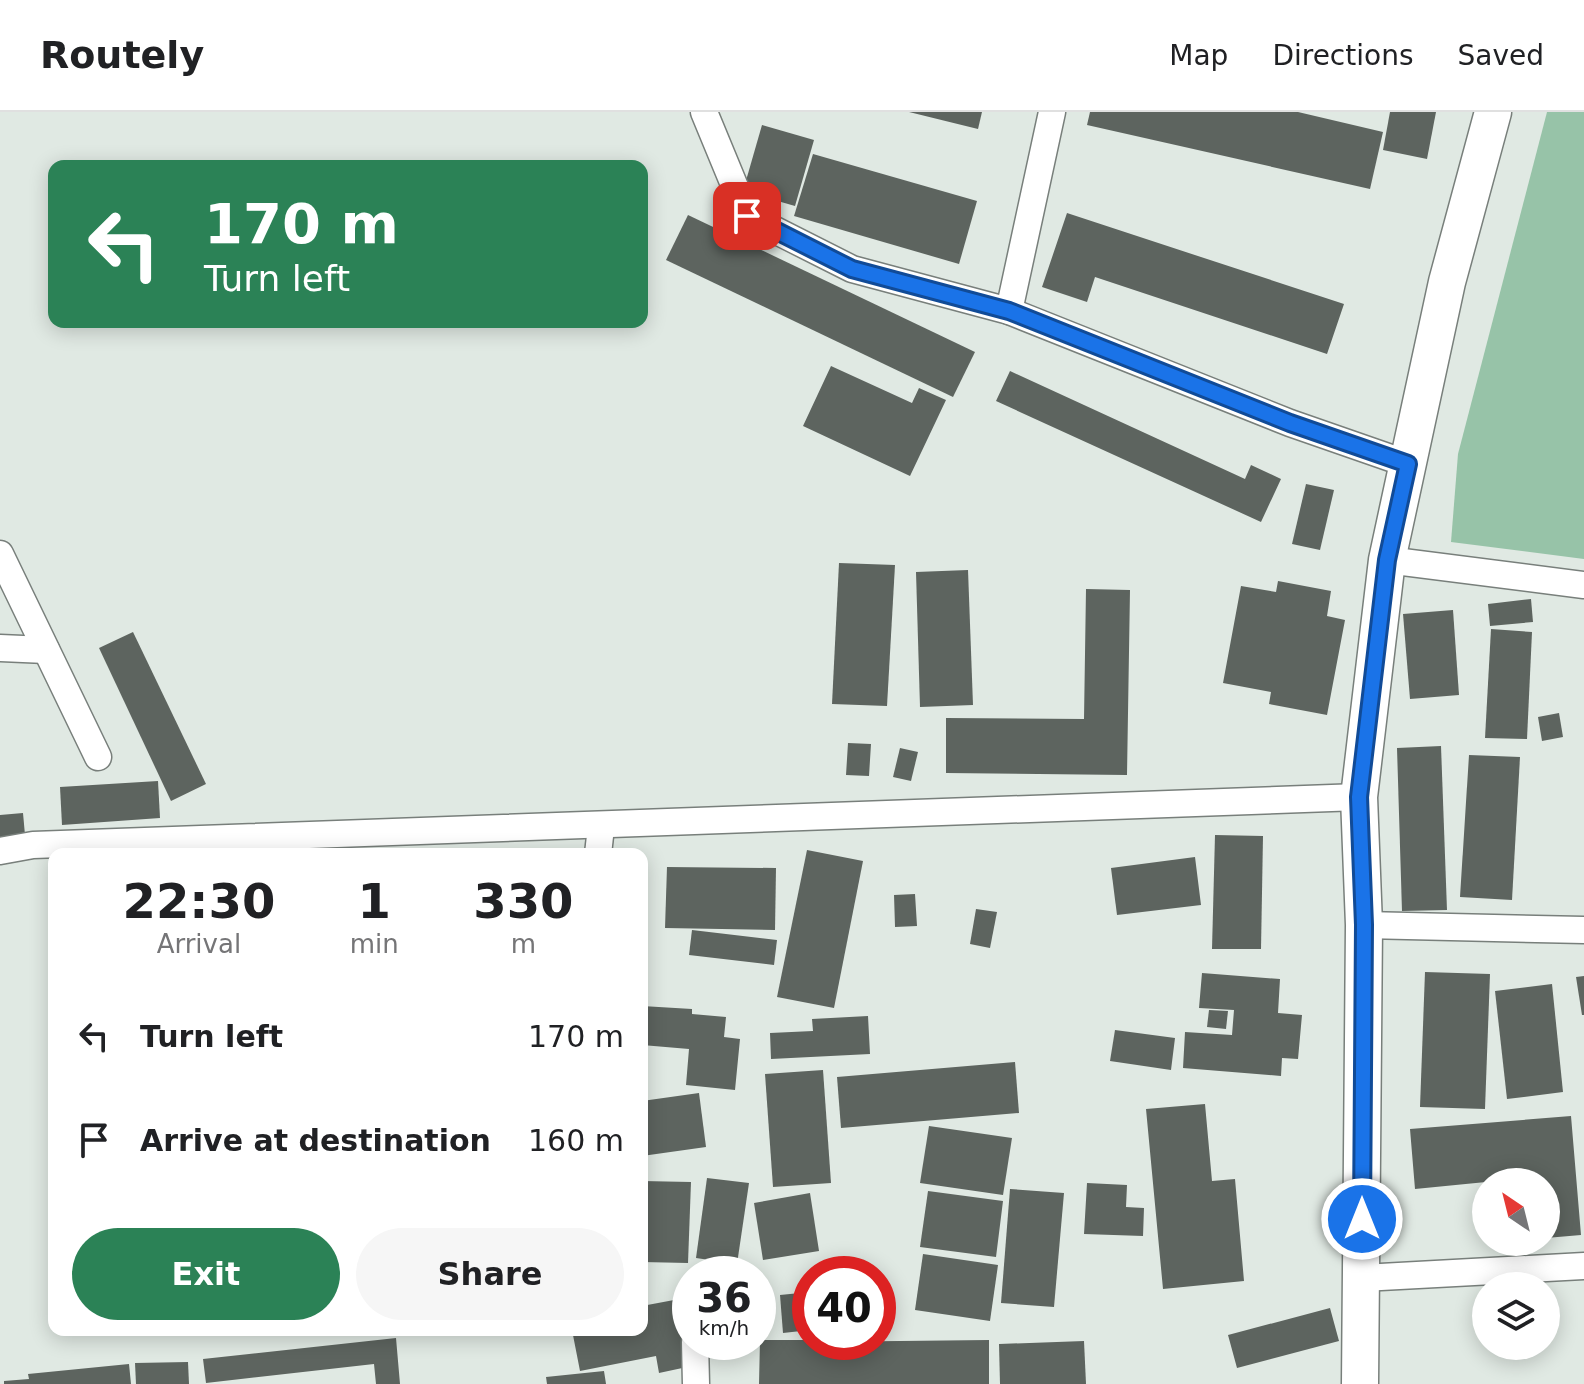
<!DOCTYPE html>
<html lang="en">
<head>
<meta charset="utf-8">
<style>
  body { margin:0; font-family:"DejaVu Sans",sans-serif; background:#f6f6f6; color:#202124; height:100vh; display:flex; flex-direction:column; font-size:30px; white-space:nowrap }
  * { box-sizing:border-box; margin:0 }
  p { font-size:26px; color:#757577 }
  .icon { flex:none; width:44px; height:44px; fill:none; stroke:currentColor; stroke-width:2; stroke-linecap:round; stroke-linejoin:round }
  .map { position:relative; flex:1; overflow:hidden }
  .panel { position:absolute; left:48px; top:736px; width:600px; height:488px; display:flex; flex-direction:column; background:#fff; border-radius:16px; box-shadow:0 4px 20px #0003 }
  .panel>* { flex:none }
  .guide { position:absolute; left:48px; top:48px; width:600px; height:168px; border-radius:16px; box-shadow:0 4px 20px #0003; background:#2b8256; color:#fff; overflow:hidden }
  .needle { width:52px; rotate:325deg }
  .controls { position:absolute; left:1472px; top:1056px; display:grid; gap:16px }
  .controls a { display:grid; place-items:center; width:88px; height:88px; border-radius:50%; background:#fff; box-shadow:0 4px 20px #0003; font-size:40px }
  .speed { position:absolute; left:672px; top:1144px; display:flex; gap:16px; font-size:40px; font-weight:700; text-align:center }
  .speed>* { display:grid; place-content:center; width:104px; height:104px; border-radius:50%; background:#fff; box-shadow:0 4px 20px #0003; line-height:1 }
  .speed small { font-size:20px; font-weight:400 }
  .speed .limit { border:12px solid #d22; background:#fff; color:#111 }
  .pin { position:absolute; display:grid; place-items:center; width:68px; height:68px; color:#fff; margin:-34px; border-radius:16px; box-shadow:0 4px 12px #0006 }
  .me { position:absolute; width:88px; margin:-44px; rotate:0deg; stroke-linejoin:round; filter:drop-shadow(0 0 6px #0008) }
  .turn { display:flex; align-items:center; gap:28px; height:168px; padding:0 24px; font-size:36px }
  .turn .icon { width:104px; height:104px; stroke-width:2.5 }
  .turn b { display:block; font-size:56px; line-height:68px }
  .eta { display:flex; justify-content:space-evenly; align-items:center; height:136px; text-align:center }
  .eta b { font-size:48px; font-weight:800; line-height:56px }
  .button { display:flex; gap:16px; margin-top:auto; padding:16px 24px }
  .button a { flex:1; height:92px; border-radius:48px; background:#2b8256; color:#fff; font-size:32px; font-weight:800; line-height:92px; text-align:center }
  .button a+a { background:#f6f6f6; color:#202124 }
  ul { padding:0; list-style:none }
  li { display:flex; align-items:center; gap:24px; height:104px; padding:0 24px }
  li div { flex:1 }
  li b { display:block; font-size:30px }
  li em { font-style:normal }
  header { display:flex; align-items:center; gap:48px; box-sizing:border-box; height:112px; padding:0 40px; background:#fff; border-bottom:2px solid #e0e0e0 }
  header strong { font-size:38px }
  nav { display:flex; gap:44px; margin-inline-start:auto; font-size:28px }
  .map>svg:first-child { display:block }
</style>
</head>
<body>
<header>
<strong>Routely</strong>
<nav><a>Map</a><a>Directions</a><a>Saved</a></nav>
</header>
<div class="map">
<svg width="1584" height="1272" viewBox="0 0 1584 1272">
  <rect width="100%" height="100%" fill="#e0e9e3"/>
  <path fill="#97c3a8" d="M1547,0H1584V447L1451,430L1458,342Z"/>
  <g fill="#5d645f">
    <path d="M909,0H982L978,17Z"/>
    <path d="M1090,0H1298L1383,20L1370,77L1087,13Z"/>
    <path d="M1390,0H1436L1427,47L1383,38Z"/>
    <path d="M762,13L814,28L795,94L743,79Z"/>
    <path d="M813,42L977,89L959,152L794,104Z"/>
    <path d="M1067,101L1344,192L1327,242L1095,165L1087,190L1042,175Z"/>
    <path d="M688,103L975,240L953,285L666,148Z"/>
    <path d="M831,254L912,291L919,276L946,288L910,364L803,314Z"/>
    <path d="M1010,259L1245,367L1251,353L1281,367L1261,410L996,289Z"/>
    <path d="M1306,372L1334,378L1320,438L1292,432Z"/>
    <path d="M839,451L895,453L887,594L832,592Z"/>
    <path d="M968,458L973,593L920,595L916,460Z"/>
    <path d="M1278,469L1331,479L1327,504L1345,508L1327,603L1269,592L1271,580L1223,571L1241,474L1276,480Z"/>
    <path d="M1086,477L1130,478L1127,663L946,661V606L1084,607Z"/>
    <path d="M1531,487L1533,510L1490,514L1488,492Z"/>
    <path d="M1453,498L1459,583L1410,587L1403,502Z"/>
    <path d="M1491,517L1532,520L1527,627L1485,626Z"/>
    <path d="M133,520L206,672L171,689L99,536Z"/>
    <path d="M1559,601L1563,625L1542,629L1538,605Z"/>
    <path d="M848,631L871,632L869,664L846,663Z"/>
    <path d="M1441,634L1447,798L1402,799L1397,636Z"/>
    <path d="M900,636L918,640L911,669L893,665Z"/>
    <path d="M1469,643L1520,645L1512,788L1460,785Z"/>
    <path d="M158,669L160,706L62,713L60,675Z"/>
    <path d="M23,701L25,723L0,725V703Z"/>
    <path d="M1215,723L1263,724L1261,837H1212Z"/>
    <path d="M517,738L570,739V742H517Z"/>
    <path d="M807,738L863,749L834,896L777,885Z"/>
    <path d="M1195,745L1201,793L1117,803L1111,756Z"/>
    <path d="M667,755L776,756L775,818L665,816Z"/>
    <path d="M915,782L917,814L895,815L894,783Z"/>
    <path d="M976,797L997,800L990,836L970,832Z"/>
    <path d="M692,818L777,828L774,853L689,843Z"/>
    <path d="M1425,860L1490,862L1485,997L1420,995Z"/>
    <path d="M1202,861L1280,867L1278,901L1302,903L1298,947L1282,946L1281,964L1183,956L1185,920L1232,923L1234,898L1199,896Z"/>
    <path d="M1584,864V903H1582L1576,865Z"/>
    <path d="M1552,872L1563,980L1507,987L1495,879Z"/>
    <path d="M642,894L692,897V902L726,905L724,925L740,927L735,978L686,973L689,937L642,933Z"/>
    <path d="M1209,898L1228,899L1226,917L1207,915Z"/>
    <path d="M868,904L870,942L771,947L770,921L813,919L812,907Z"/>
    <path d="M1115,918L1175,926L1171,958L1110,949Z"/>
    <path d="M1015,950L1019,1001L841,1016L837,965Z"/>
    <path d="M823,958L831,1071L773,1075L765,962Z"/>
    <path d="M699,981L706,1035L642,1044V989Z"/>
    <path d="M1205,992L1212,1069L1235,1067L1244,1169L1163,1177L1146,997Z"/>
    <path d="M1571,1004L1581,1123L1546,1126V1070H1486L1415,1077L1410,1017Z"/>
    <path d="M929,1014L1012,1026L1003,1083L920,1071Z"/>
    <path d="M707,1066L749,1071L737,1152L696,1146Z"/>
    <path d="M642,1069L691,1070L688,1151L642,1150Z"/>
    <path d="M1087,1071L1127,1073L1126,1095L1144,1096L1143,1124L1084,1122Z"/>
    <path d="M1010,1077L1064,1081L1054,1195L1001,1191Z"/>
    <path d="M928,1079L1003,1089L996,1145L920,1135Z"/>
    <path d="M810,1081L819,1139L763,1148L754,1091Z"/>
    <path d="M923,1142L998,1153L990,1209L915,1198Z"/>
    <path d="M810,1180V1218L783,1221L780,1183Z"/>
    <path d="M674,1188L687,1255L659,1261L656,1244L580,1259L572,1218H642V1194Z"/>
    <path d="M1330,1196L1339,1229L1237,1256L1228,1223Z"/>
    <path d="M396,1226L400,1272H376L374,1252L206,1271L203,1247Z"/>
    <path d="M760,1228H810V1230L989,1228V1272H759Z"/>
    <path d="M1084,1229L1086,1272H1000L999,1232Z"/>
    <path d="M188,1250L189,1272H136L135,1251Z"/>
    <path d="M129,1252L131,1272H4V1269L29,1267L28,1262Z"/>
    <path d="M604,1259L606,1272H547L546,1265Z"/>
  </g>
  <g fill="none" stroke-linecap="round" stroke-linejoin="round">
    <defs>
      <g id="street">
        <path d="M704,0L747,104L852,157L1009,199L1290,311L1408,352"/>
        <path d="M1009,199L1052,0"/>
        <path d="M0,442L98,645"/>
        <path d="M1387,448L1584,473"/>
        <path d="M0,536L46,538"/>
        <path d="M0,739L33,733L1359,685"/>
        <path d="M598,742L601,715"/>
        <path d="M1364,813L1584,818"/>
        <path d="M1362,1166L1584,1154"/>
        <path d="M695,1230L696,1272"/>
      </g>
      <path id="secondary" d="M1360,1272L1364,813L1359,685L1387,448L1447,170L1493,0"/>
    </defs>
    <use href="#street" stroke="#787f7b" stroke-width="29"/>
    <use href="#secondary" stroke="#787f7b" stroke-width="39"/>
    <use href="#street" stroke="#fff" stroke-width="26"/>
    <use href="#secondary" stroke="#fff" stroke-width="36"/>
  </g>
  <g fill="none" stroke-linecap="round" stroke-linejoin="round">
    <defs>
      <path id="route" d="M747,104L852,157L1009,199L1290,311L1408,352L1387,448L1359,685L1364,813L1362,1107"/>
    </defs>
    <use href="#route" stroke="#114b97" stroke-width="20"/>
    <use href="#route" stroke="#1a73e8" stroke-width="14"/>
  </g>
</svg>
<div class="controls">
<a><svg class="needle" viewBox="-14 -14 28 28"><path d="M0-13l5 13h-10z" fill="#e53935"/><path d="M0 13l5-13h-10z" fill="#757577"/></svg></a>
<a><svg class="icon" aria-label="layers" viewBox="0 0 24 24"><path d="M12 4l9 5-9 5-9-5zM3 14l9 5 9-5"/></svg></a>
</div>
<div class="speed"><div>36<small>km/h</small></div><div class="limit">40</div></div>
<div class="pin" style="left:747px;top:104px;background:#d93025"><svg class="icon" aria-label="arrive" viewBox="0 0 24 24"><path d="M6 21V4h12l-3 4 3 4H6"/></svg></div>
<svg class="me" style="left:1362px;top:1107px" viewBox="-20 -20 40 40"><circle r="17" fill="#1a73e8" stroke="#fff" stroke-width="3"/><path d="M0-11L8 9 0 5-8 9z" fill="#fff"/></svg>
<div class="guide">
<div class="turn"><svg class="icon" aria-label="left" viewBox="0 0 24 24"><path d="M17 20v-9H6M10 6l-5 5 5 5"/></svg><div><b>170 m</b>Turn left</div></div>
</div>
<section class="panel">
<div class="eta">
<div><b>22:30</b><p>Arrival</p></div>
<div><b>1</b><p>min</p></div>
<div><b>330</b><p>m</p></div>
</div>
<ul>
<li><svg class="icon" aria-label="left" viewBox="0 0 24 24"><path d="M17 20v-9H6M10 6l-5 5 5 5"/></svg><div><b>Turn left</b></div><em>170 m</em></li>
<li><svg class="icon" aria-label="arrive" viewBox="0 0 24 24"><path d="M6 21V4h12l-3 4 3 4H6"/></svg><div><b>Arrive at destination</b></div><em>160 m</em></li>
</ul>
<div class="button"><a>Exit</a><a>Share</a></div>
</section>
</div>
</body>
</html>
